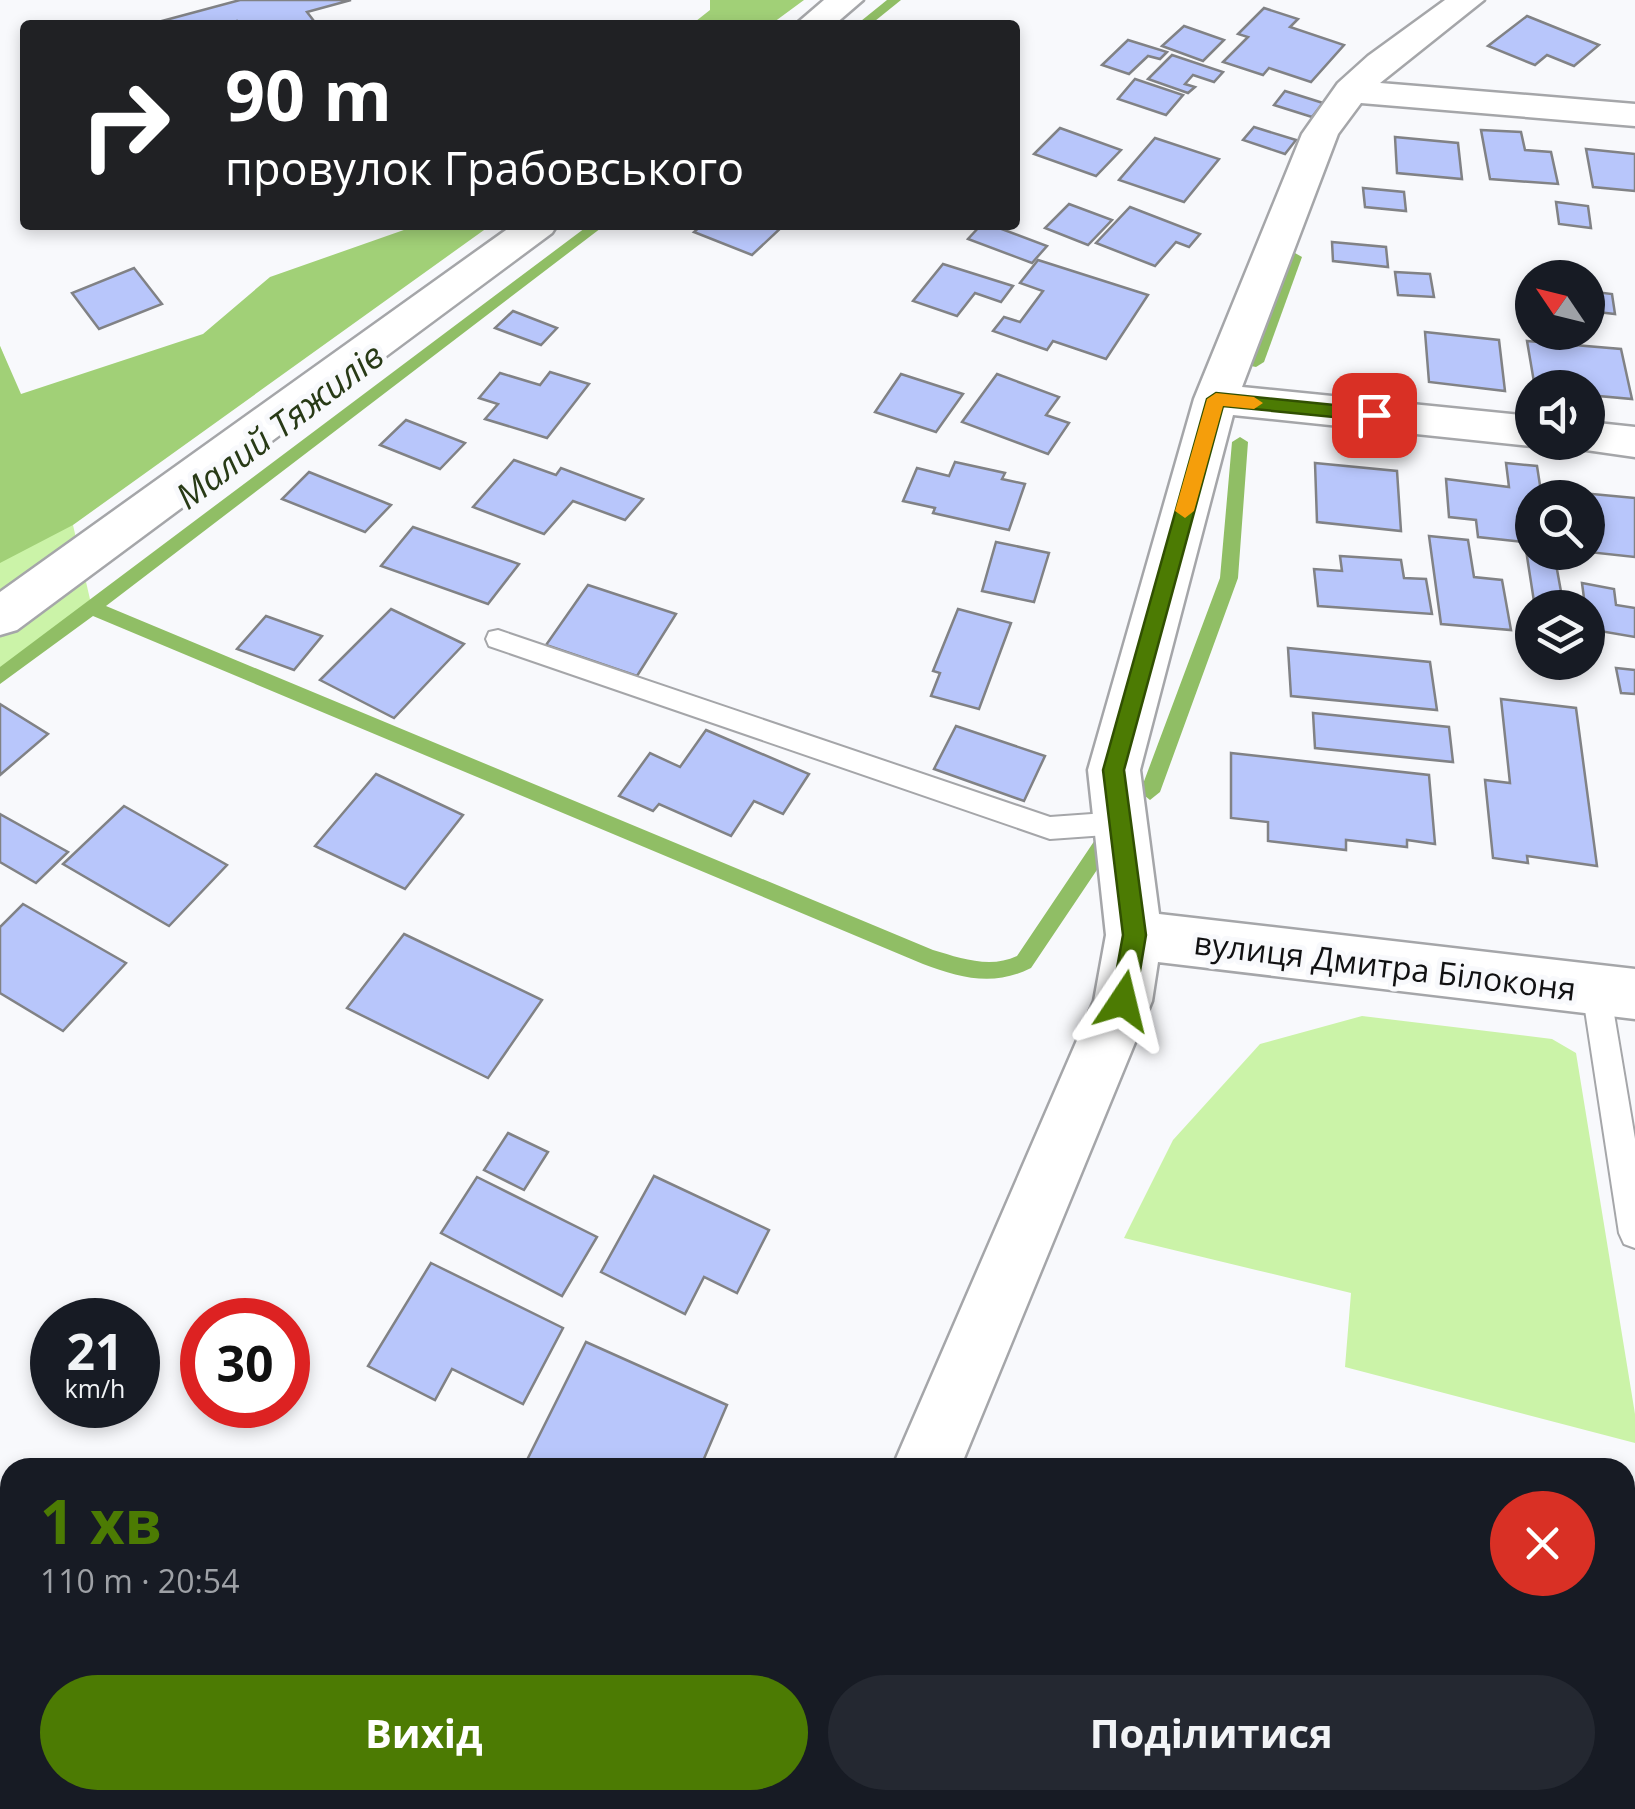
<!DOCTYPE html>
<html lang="uk">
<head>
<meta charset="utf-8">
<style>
  body { margin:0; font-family:"Open Sans",sans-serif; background:#242831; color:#f1f3f6; height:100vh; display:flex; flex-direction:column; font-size:38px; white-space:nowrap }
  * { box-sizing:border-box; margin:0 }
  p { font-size:32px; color:#9ea1a6 }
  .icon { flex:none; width:55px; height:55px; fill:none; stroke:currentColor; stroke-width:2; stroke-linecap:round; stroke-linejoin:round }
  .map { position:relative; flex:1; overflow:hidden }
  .panel { position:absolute; left:0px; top:1458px; width:1635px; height:352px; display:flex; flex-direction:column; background:#171b24; border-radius:30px 30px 0 0; box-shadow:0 5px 15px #0003 }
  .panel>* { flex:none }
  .top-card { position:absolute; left:20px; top:20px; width:1000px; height:210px; border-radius:10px; box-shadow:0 5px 15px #0003; background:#202124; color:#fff; overflow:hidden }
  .needle { width:65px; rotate:305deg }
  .controls { position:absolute; left:1515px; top:260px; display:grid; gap:20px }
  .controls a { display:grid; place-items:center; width:90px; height:90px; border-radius:50%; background:#171b24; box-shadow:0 5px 15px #0003; font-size:50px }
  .speed { position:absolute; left:30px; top:1298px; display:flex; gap:20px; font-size:50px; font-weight:700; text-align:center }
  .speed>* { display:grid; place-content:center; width:130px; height:130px; border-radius:50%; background:#171b24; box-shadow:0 5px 15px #0003; line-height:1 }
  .speed small { font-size:25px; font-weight:400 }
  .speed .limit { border:15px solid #d22; background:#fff; color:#111 }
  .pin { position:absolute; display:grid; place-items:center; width:85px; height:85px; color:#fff; margin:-42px; border-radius:20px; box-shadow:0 5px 15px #0006 }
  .me { position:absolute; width:110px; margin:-55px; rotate:10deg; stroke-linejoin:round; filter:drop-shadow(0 0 8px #0008) }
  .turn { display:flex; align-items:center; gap:35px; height:210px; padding:0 40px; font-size:45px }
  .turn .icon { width:130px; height:130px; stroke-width:2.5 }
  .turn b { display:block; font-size:70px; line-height:85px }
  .round { display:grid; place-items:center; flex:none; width:105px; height:105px; border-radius:52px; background:#242831 }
  .head { display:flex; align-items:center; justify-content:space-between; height:170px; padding:0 40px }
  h1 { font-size:60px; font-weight:700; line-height:75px; color:#4c7b03 }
  .button { display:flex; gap:20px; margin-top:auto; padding:20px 40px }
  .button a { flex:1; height:115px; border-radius:60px; background:#4c7b03; color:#fff; font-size:40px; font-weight:700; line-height:115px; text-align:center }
  .button a+a { background:#242831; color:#f1f3f6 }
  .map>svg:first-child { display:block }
</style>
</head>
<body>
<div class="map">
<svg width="1635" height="1809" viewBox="0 0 1635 1809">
  <rect width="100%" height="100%" fill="#f8f9fc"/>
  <g fill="#cbf3a8">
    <path d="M0,346L73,525L92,608L0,677Z"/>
    <path d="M1362,1016L1552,1039L1576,1053L1635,1414V1443L1345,1367L1351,1293L1124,1238L1173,1140L1260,1044Z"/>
  </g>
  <g fill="#a1d077">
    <path d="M710,0H804L770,25H691L710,10Z"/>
    <path d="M418,225H491L73,525L0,563V346L21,394L203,334L270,277Z"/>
  </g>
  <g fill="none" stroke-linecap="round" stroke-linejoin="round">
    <g fill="#90be65" fill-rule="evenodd">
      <path d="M887,0H901L870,25H856Z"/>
      <path d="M589,225H605L106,606L933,950C960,958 990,969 1017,956L1099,834H1113L1116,840L1113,846L1031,968C994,987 960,978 923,964L93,616L0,684V667Z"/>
      <path d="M1295,253L1302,257L1264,362L1256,367L1251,366L1248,362L1288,257Z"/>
      <path d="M1240,437L1248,442L1238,578L1160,792L1150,800L1140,792L1220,578L1232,442Z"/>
    </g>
  </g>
  <g fill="#b8c6fb" stroke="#818285" stroke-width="2.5">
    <path d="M240,0H351L307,12L317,25H240L237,21L221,25H147Z"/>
    <path d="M1264,8L1298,19L1290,27L1344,45L1311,82L1269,68L1263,75L1223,62L1248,37L1238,34Z"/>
    <path d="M1527,16L1599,45L1574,66L1547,55L1535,65L1488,46Z"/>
    <path d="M1184,26L1224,40L1203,61L1162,46Z"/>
    <path d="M1128,40L1167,52L1160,59L1148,56L1129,74L1102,65Z"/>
    <path d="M1172,55L1223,72L1214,82L1193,75L1185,84L1195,87L1188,93L1148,79Z"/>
    <path d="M1135,79L1183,95L1166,115L1118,99Z"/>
    <path d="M1285,91L1323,103L1312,117L1274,105Z"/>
    <path d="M1254,127L1296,140L1285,154L1243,140Z"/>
    <path d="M1060,128L1121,150L1096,176L1034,154Z"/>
    <path d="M1481,130L1521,132L1525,150L1551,152L1558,184L1490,179Z"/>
    <path d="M1395,137L1458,143L1462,179L1397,173Z"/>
    <path d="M1155,138L1219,159L1184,202L1119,180Z"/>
    <path d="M1586,149L1635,154V191L1593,187Z"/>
    <path d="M1363,188L1404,192L1406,211L1365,207Z"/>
    <path d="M1556,202L1588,206L1591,228L1559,224Z"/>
    <path d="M1069,204L1112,220L1088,245L1045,228Z"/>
    <path d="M1130,207L1200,234L1189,247L1176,242L1155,266L1096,243Z"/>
    <path d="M702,225H784L752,255L694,232Z"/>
    <path d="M981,225H991L1047,246L1032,263L968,239Z"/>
    <path d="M1332,242L1386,247L1388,267L1333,261Z"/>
    <path d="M1038,260L1148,295L1106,359L1053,341L1047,350L993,331L1004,317L1020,322L1043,291L1020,283Z"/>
    <path d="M943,264L1013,286L1001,302L975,293L957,316L913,301Z"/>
    <path d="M134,268L162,304L99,329L72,293Z"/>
    <path d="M1395,272L1430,274L1434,297L1398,295Z"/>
    <path d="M1588,291L1612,294L1615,314L1588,311Z"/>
    <path d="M513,311L557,328L541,345L495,328Z"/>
    <path d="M1425,332L1499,340L1505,391L1429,382Z"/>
    <path d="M1527,341L1621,349L1632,399L1588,395V388H1535Z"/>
    <path d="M550,372L589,384L547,438L485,419L498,404L479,398L500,373L540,385Z"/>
    <path d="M901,374L963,394L936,432L875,412Z"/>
    <path d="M997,374L1059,397L1046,415L1069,423L1048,454L962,422Z"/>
    <path d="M406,420L465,443L440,469L380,445Z"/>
    <path d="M514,460L556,475L561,468L643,499L625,520L573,501L544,534L473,507Z"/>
    <path d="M955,462L1005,473L1002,479L1025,484L1009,530L933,513L935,508L903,501L917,468L949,476Z"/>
    <path d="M1315,463L1397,471L1401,531L1317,522Z"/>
    <path d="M1506,463L1537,466L1542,498H1532V543L1478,537L1476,520L1449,517L1446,479L1509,487Z"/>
    <path d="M309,472L391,505L365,532L282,499Z"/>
    <path d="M1560,491L1635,498V557L1588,552V498H1561Z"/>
    <path d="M413,527L519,564L488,604L381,566Z"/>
    <path d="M1429,536L1468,540L1474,577L1502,580L1511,630L1441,624Z"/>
    <path d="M996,542L1049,553L1034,602L982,591Z"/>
    <path d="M1526,550L1554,553L1564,608H1535Z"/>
    <path d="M1340,556L1401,560L1404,578L1426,579L1432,614L1318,606L1314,569L1342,571Z"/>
    <path d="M1582,583L1614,589L1616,605L1635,608V637L1588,629Z"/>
    <path d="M588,585L676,614L637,676L546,645Z"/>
    <path d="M391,609L464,644L394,718L320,680Z"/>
    <path d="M958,609L1011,623L979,709L931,696L940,673L933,671Z"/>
    <path d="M266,616L322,636L294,670L237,649Z"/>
    <path d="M1288,648L1430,662L1437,710L1291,696Z"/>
    <path d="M1616,668L1635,670V694L1621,693Z"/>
    <path d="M1501,699L1576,708L1597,866L1527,856L1528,863L1493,858L1485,780L1510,783Z"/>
    <path d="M0,704L48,734L0,775Z"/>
    <path d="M1313,713L1449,727L1453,762L1315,748Z"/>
    <path d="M956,726L1045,756L1024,801L934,769Z"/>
    <path d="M706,730L809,774L783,814L754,801L731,836L659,804L653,811L619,796L650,753L680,767Z"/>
    <path d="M1231,753L1429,775L1435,844L1407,840V847L1346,840V850L1268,841V822L1231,818Z"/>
    <path d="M376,774L463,815L405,889L315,846Z"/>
    <path d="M124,806L227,865L169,926L63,864Z"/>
    <path d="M0,814L68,852L36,883L0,862Z"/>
    <path d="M23,904L126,963L63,1031L0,993V927Z"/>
    <path d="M404,934L542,1000L488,1078L347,1008Z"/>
    <path d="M508,1133L548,1152L524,1190L484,1170Z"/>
    <path d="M654,1176L769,1230L737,1293L704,1277L685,1314L601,1272Z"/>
    <path d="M477,1177L597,1237L562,1296L441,1233Z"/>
    <path d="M431,1263L563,1328L523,1404L452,1369L435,1400L368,1366Z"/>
    <path d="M586,1342L727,1405L700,1468H523Z"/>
    <path d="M1625,1495L1635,1497V1589L1625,1587Z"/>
    <path d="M1625,1744L1635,1746V1809H1585L1584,1800H1625Z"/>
    <path d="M59,1800H92L106,1809H53Z"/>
    <path d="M260,1800H324L319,1809H254Z"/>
    <path d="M341,1800H490L506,1809H336Z"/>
    <path d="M896,1800H1087L1106,1809H896Z"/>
  </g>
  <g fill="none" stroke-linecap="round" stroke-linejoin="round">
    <defs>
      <g id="lane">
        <path d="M498,630L1050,817L1120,812L1129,815L1133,823L1129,831L1120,834L1050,839L489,646L486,639L489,632Z"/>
        <path d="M1596,977L1606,981L1610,990L1635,1139V1248L1624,1244L1619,1233L1582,990L1586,981Z"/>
      </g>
      <g id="street">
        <path d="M824,0H863L834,25H795Z"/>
        <path d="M1445,0H1484L1380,83L1635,104V126L1361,103L1338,134L1242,387L1532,416V442H1544L1532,446L1233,415L1140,770L1159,914L1635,969V1019L1158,962L1152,1001L960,1468H892L1094,1001L1106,935L1088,770L1194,399L1302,134L1338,83L1368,56Z"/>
        <path d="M513,225H557L552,233L17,630L0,635V592Z"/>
        <path d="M1588,422L1635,427V457L1572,448L1569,442H1588Z"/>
        <path d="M747,1800H823L819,1809H743Z"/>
      </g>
    </defs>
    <use href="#lane" stroke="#a5a6a9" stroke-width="4"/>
    <use href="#street" stroke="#a5a6a9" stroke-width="5"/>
    <use href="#lane" fill="#fff" fill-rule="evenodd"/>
    <use href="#street" fill="#fff" fill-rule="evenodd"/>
  </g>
  <path fill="#4c7b03" stroke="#315002" stroke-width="2.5" d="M1216,393L1374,409L1383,415L1374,421L1223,406L1124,770L1146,935L1135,1001L1132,1008L1123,1012L1115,1008L1111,1001L1123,935L1103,770L1207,399Z"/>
  <path fill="#f59e0b" d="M1216,393L1254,397L1263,403L1254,409L1223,406L1194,511L1185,518L1175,511L1207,399Z"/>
  <g text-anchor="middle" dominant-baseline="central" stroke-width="10" stroke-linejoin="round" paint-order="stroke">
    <g font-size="32" fill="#111112" stroke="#f8f9fc">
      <text transform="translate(1385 965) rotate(7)">вулиця Дмитра Білоконя</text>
    </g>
    <g font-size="35" font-style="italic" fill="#283a16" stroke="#f8f9fc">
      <text transform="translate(279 425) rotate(-37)">Малий Тяжилів</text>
    </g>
  </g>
</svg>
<div class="controls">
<a><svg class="needle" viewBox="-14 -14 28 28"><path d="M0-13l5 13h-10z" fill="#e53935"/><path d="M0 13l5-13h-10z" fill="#9ea1a6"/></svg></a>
<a><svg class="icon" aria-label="sound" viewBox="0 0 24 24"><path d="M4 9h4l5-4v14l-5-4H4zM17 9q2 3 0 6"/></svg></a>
<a><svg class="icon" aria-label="search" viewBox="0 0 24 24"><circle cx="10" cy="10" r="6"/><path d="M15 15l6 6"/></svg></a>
<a><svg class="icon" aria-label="layers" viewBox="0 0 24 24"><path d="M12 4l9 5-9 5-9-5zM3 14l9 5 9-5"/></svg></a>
</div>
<div class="speed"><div>21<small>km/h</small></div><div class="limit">30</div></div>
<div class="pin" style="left:1374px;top:415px;background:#d93025"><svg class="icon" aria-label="arrive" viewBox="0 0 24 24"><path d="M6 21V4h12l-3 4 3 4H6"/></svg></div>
<svg class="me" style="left:1123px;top:1001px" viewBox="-20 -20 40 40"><path d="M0-17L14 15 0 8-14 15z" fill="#4c7b03" stroke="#fff" stroke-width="4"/></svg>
<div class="top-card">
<div class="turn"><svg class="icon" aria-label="right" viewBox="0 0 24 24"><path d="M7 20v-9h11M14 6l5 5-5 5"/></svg><div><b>90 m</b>провулок Грабовського</div></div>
</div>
<section class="panel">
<div class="head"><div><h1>1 хв</h1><p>110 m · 20:54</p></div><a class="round" style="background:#d93025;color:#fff"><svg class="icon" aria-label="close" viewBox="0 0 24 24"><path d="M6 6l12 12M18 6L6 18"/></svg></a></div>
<div class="button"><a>Вихід</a><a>Поділитися</a></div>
</section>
</div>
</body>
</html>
